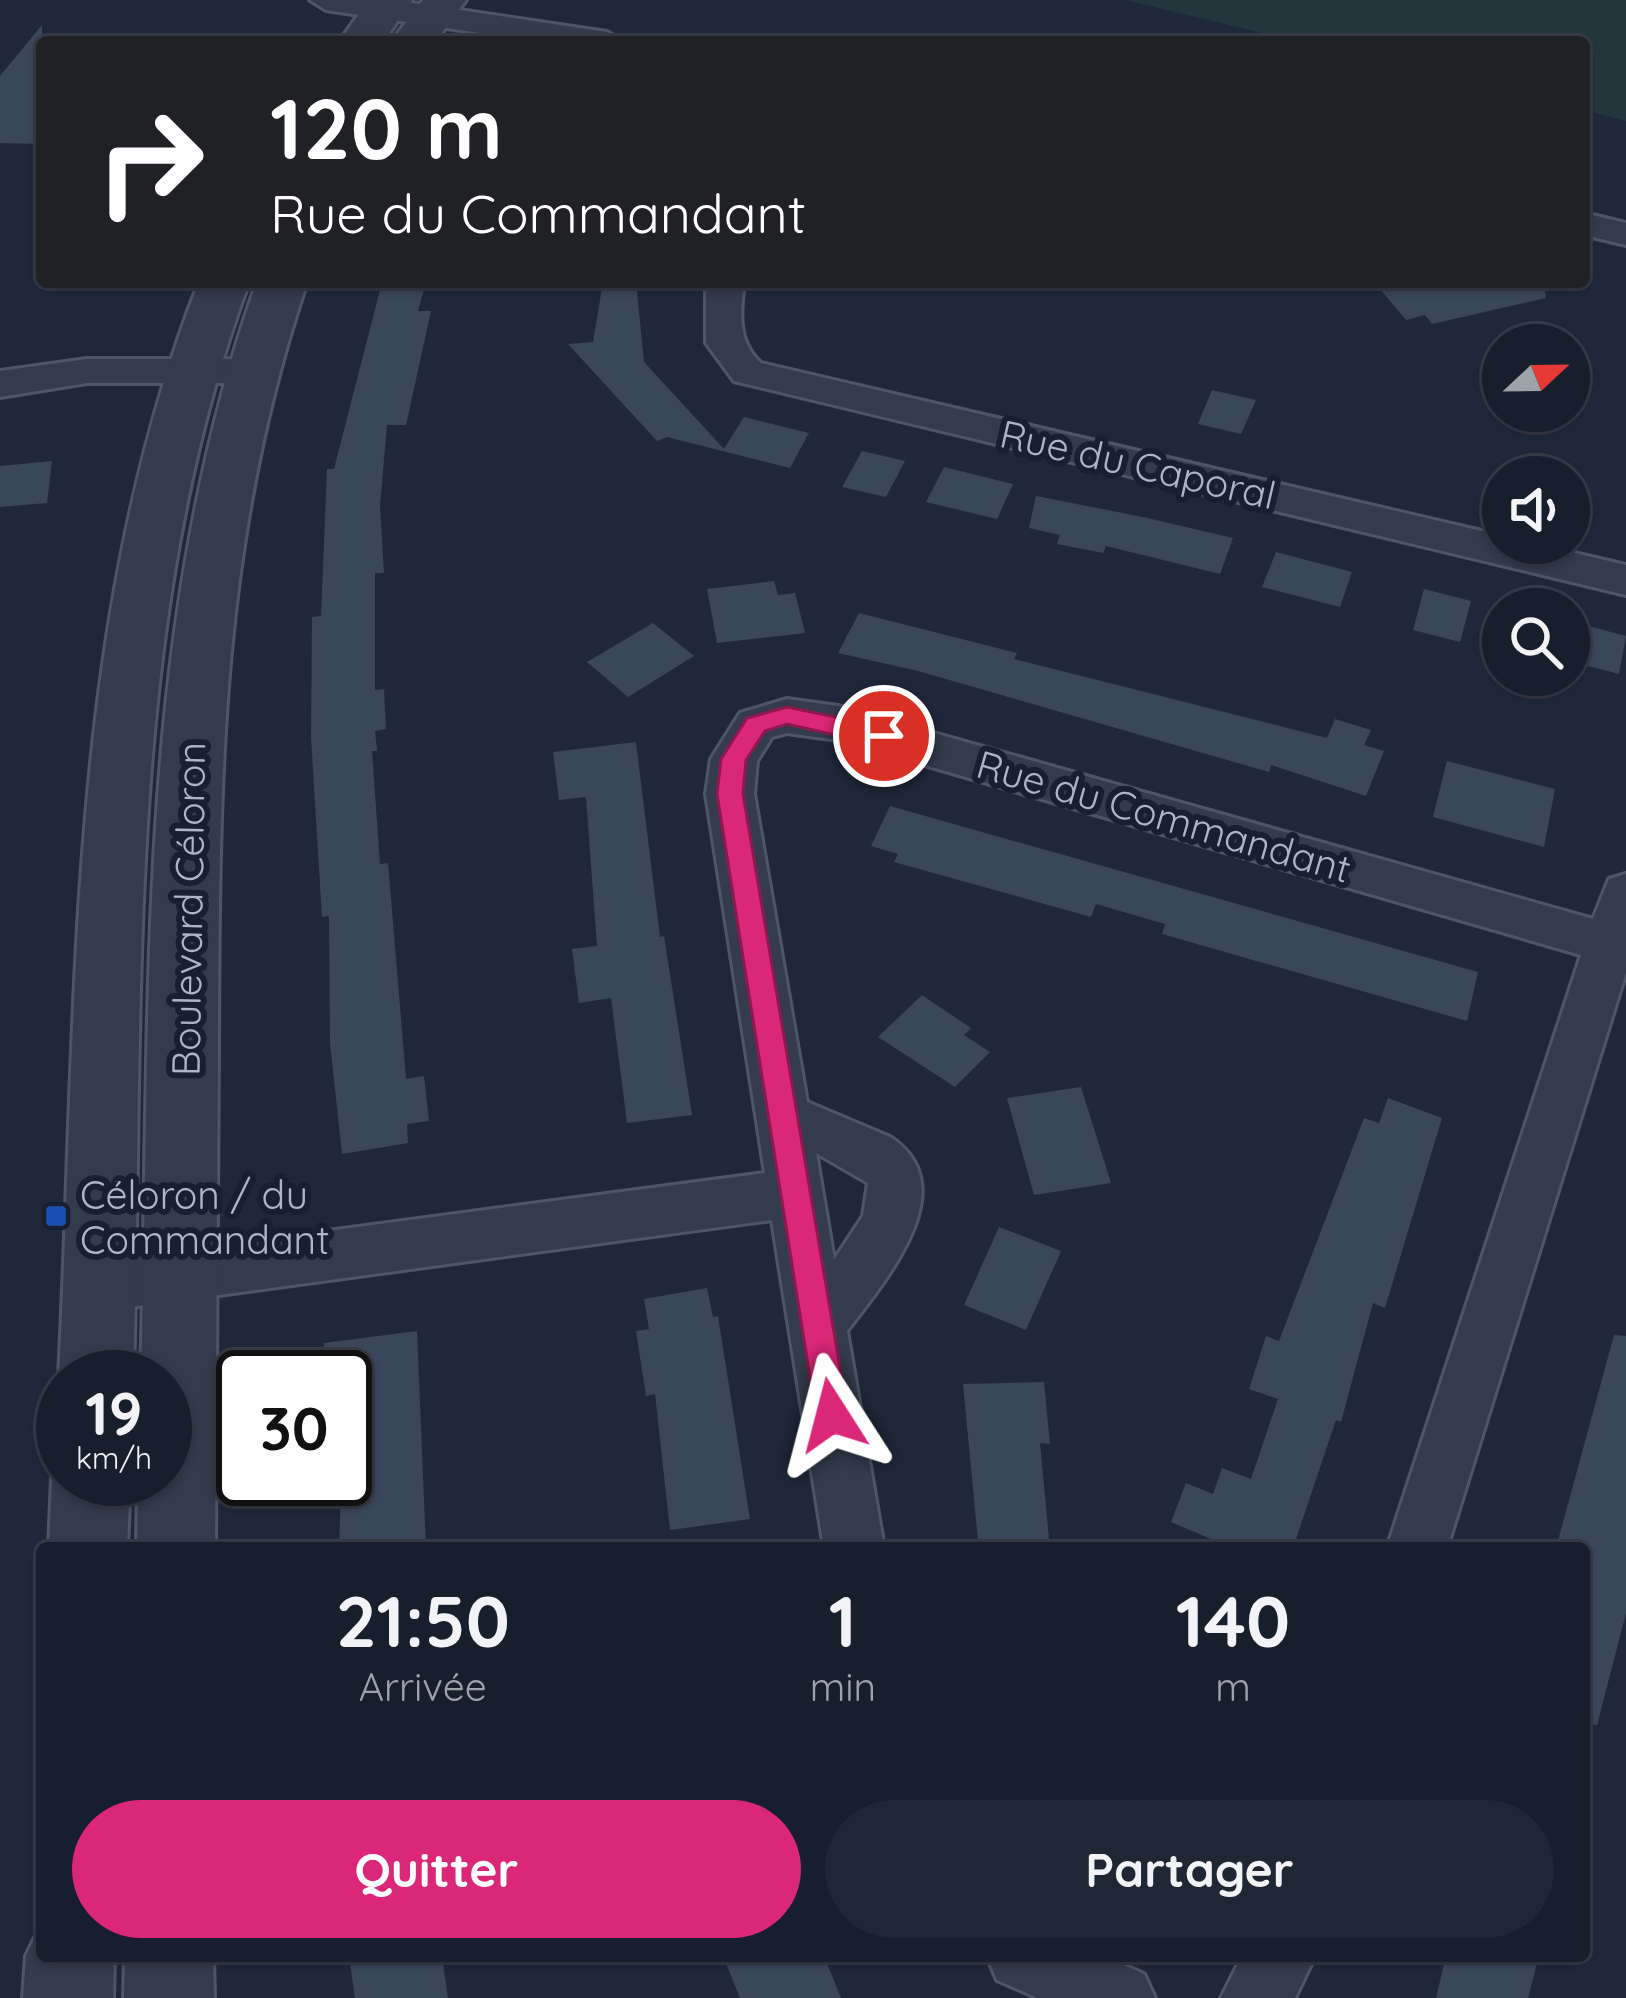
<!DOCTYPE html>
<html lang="fr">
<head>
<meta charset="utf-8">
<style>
  body { margin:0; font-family:Quicksand,sans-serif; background:#202734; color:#f1f3f6; height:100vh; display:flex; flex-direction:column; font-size:45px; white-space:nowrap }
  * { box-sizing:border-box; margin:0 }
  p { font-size:39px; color:#9ea2a9 }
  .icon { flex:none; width:66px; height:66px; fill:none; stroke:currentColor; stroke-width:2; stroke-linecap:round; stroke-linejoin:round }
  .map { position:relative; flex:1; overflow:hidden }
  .side { position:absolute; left:36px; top:1542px; width:1554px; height:420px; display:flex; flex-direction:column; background:#171e2c; border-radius:12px; box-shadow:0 3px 9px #0004,0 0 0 3px #363c48 }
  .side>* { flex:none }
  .top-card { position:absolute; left:36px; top:36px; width:1554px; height:252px; border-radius:12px; box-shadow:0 3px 9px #0004,0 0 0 3px #363c48; background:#202124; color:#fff; overflow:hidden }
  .needle { width:78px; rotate:68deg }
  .buttons { position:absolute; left:1482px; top:324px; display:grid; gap:24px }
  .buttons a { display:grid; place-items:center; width:108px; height:108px; border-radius:50%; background:#171e2c; box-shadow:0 3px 9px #0004,0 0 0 3px #363c48; font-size:60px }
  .speed { position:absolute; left:36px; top:1350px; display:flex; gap:24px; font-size:60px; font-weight:700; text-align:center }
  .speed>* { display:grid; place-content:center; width:156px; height:156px; border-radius:50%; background:#171e2c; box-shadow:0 3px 9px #0004,0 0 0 3px #363c48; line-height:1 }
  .speed small { font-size:30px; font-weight:400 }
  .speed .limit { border:6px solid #111; border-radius:18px; background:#fff; color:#111 }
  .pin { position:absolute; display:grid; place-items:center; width:102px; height:102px; color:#fff; margin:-51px; border:6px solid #fff; border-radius:50%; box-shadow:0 3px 12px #0007 }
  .me { position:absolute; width:132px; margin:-66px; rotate:351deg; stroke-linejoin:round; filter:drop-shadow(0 0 9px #0008) }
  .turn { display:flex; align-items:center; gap:42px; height:252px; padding:0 36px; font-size:54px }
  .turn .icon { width:156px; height:156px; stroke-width:2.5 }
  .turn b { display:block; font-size:84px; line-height:102px }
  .eta { display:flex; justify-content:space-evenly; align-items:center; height:204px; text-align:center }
  .eta b { font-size:72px; font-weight:700; line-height:84px }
  .action { display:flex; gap:24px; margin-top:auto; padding:24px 36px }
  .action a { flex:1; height:138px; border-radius:72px; background:#db2777; color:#fff; font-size:48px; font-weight:700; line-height:138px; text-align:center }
  .action a+a { background:#202734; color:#f1f3f6 }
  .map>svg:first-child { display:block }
</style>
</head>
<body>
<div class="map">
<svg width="1626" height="1998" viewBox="0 0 1626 1998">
  <rect width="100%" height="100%" fill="#1f283b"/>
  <path fill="#21373c" d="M1125,0H1626V121L1584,110V42H1300Z"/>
  <g fill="#3a465b">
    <path d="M42,25V144L0,143V76Z"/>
    <path d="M382,282H426L418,311H431L406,425H387L380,506L384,573H375V690L384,689L386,729L375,731L377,751H372L380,864L388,863L406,1079L424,1076L429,1121L407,1124L408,1143L342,1154L330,1043L329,916L322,917L311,737L312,617L321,616L327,469H334Z"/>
    <path d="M603,282H636L644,362L724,449L744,417L809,433L790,468L667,437L657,441L568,344L593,342Z"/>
    <path d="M1374,282H1544L1546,298L1432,324L1425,315L1406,320Z"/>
    <path d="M1212,390L1256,400L1241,434L1198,424Z"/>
    <path d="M862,451L905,461L886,497L842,487Z"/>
    <path d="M52,461L47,503L0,507V466Z"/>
    <path d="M944,467L1013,484L997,519L926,502Z"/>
    <path d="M1036,496L1143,517L1233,538L1220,574L1106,546L1103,553L1057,544L1060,535L1029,528Z"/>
    <path d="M1276,552L1352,572L1340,607L1262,587Z"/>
    <path d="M774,581L778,595L795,593L805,633L717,643L707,589Z"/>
    <path d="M1424,589L1471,601L1460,642L1413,630Z"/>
    <path d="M859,613L1017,653L1014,659L1327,738L1335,719L1371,730L1364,745L1384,751L1366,796L1271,765L1269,772L918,671L838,653Z"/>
    <path d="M1569,621L1626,636L1619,674L1569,661Z"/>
    <path d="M653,623L694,656L628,697L587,662Z"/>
    <path d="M636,742L660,937L664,936L692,1115L627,1123L611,998L579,1003L572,949L597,946L586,797L559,800L553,752Z"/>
    <path d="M1447,761L1555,789L1544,847L1433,817Z"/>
    <path d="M890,806L1478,972L1467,1021L1162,934L1165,924L1096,904L1091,917L894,862L898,854L871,846Z"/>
    <path d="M922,995L971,1028L964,1035L990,1052L955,1087L878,1037Z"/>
    <path d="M1081,1087L1111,1183L1034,1195L1007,1098Z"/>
    <path d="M1388,1098L1442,1118L1385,1308L1373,1303L1341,1422L1336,1420L1293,1548H1232L1171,1522L1186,1483L1213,1494L1222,1468L1251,1479L1278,1399L1249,1389L1266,1336L1279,1341L1364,1118L1379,1123Z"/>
    <path d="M999,1227L1061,1251L1026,1330L964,1305Z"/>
    <path d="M707,1288L713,1317L718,1316L750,1519L670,1530L655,1394L646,1396L636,1331L649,1329L644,1299Z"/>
    <path d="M417,1331L426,1548H339L345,1377H325L324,1343Z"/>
    <path d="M1614,1335L1626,1336V1613L1597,1725L1584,1723V1548H1556Z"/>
    <path d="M1044,1382L1050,1444L1040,1443L1049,1539L978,1541L963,1384Z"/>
    <path d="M349,1956H442L448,1998H355Z"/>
    <path d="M723,1956H824L841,1998H740Z"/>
    <path d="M1446,1956H1539L1528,1998H1436Z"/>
  </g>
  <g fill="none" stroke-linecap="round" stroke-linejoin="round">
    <defs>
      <g id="minor">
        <path d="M310,0H392L607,32L624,42H540L326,10Z"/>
        <path d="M1584,213L1626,223V245L1584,235Z"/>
        <path d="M706,282H744C740,312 737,342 761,363L1503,536V543H1532L1626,565V595L734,381L706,343Z"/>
        <path d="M87,359H249L263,362L269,371L263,380L249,383H87L0,397V371Z"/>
        <path d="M787,699L838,706L1593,919L1609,879L1626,874V972L1447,1548H1387L1581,955L838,740L787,733L772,737L757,761L754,794L807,1102L890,1137C967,1187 884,1282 847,1331L884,1548H824L772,1220L101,1311L81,1304L73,1286L81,1268L101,1261L765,1173L706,794L711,759L740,713ZM816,1153L868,1183L863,1216L834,1260Z"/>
        <path d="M987,1956H1103L1144,1974L1155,1998H1038L997,1980Z"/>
        <path d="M1242,1956H1315L1295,1998H1221Z"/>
      </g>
      <g id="tertiary">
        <path d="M369,0H412L383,42H339Z"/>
        <path d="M423,0H466L435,42H391Z"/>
        <path d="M199,282H249C121,625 144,1015 133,1377H63V1387L59,1377C78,1013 64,625 199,282Z"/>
        <path d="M257,282H307C221,536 219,773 218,1038C217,1208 216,1378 215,1548H137L138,1479H165V1377H141C152,1011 132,631 257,282Z"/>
        <path d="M63,1455V1479H130L127,1548H49L52,1479Z"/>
        <path d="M42,1923V1956H114L113,1998H23L26,1956Z"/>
        <path d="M125,1956H213L214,1998H124Z"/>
      </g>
    </defs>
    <use href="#minor" stroke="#4d5566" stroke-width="6"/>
    <use href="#tertiary" stroke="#4d5566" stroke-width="6"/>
    <use href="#minor" fill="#333b4c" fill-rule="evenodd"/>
    <use href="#tertiary" fill="#333b4c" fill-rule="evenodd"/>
  </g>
  <path fill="#db2777" stroke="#8e194d" stroke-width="3" d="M787,707L884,727L896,736L884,746L787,724L765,731L746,760L743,794L848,1415L843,1425L832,1429L821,1425L816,1415L717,794L721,759L747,718Z"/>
  <rect fill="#1a4fb4" stroke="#182030" stroke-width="4.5" x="44" y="1204" width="24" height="24" rx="6"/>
  <g text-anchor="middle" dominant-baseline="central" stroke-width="12" stroke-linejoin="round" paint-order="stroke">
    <g font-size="39" fill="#adb5c8" stroke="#182030">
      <text transform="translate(1138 464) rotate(13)">Rue du Caporal</text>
      <text transform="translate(1164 816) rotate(16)">Rue du Commandant</text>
      <text transform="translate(188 909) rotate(-89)">Boulevard Céloron</text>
    </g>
    <g font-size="39" fill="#adb5c8" stroke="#182030" text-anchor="start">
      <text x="80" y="1194">Céloron / du<tspan x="80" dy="45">Commandant</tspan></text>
    </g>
  </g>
</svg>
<div class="buttons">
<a><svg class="needle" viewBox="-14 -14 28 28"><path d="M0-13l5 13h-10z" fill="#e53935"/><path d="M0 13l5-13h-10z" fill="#9ea2a9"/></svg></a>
<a><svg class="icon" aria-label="sound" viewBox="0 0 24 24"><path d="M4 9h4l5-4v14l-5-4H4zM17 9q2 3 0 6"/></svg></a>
<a><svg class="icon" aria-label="search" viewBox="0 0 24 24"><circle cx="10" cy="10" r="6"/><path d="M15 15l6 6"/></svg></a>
</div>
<div class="speed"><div>19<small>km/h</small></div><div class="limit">30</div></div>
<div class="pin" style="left:884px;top:736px;background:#d93025"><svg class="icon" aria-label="arrive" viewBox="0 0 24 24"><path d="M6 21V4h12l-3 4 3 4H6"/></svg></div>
<svg class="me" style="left:832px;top:1415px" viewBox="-20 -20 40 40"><path d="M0-17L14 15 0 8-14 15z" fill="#db2777" stroke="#fff" stroke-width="4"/></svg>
<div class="top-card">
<div class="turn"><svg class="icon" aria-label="right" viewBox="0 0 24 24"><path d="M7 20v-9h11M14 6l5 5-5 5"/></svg><div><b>120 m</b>Rue du Commandant</div></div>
</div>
<section class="side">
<div class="eta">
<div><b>21:50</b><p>Arrivée</p></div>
<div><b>1</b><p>min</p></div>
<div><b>140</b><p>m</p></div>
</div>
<div class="action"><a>Quitter</a><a>Partager</a></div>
</section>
</div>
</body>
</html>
